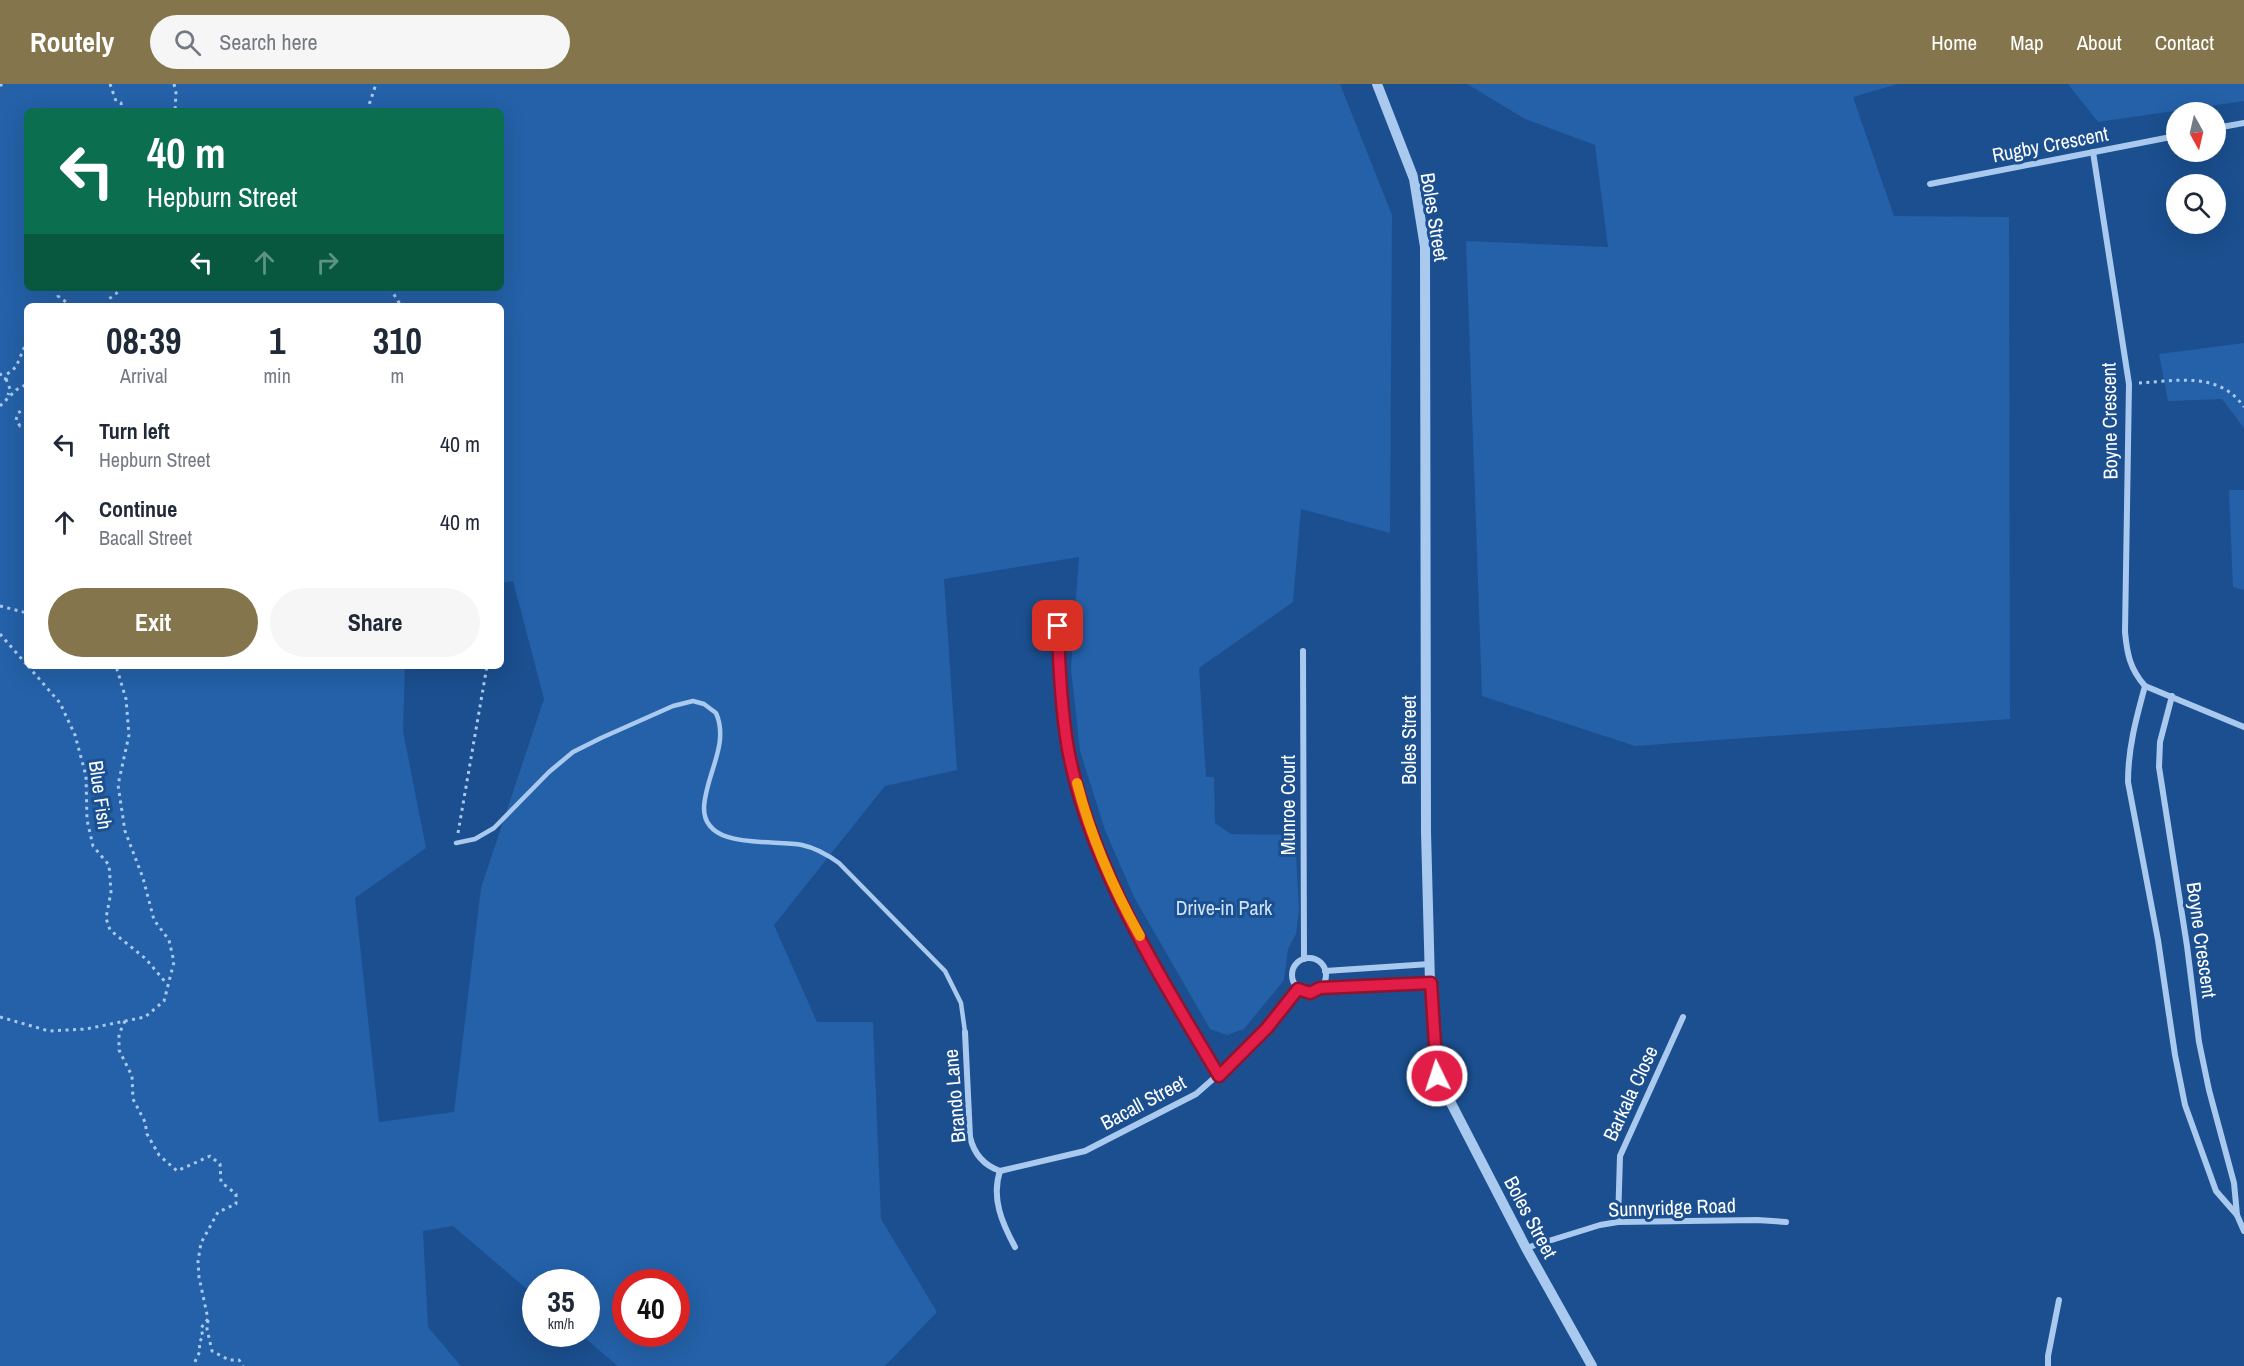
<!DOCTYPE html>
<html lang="en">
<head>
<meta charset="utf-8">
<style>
  body { margin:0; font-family:"Archivo Narrow",sans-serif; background:#f6f6f7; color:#1f2937; height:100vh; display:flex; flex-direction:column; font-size:22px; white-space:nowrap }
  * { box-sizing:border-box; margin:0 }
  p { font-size:20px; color:#747a83 }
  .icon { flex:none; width:33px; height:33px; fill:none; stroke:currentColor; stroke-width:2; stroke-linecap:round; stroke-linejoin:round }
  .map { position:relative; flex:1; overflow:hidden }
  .details { position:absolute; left:24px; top:219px; width:480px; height:366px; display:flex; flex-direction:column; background:#fff; border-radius:9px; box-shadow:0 6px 24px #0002 }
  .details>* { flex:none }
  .banner { position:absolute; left:24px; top:24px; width:480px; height:183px; border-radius:9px; box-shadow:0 6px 24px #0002; background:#0b6e4f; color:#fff; overflow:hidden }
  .needle { width:39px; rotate:172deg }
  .buttons { position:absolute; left:2166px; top:18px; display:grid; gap:12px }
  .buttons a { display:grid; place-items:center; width:60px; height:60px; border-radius:50%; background:#fff; box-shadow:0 6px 24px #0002; font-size:30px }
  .speed { position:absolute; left:522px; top:1185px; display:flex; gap:12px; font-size:30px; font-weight:700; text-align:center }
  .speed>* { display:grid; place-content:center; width:78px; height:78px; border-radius:50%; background:#fff; box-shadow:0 6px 24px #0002; line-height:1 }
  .speed small { font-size:15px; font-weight:400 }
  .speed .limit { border:9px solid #d22; background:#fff; color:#111 }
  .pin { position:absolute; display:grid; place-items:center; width:51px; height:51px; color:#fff; margin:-26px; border-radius:12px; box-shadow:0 3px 9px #0006 }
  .me { position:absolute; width:66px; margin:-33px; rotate:356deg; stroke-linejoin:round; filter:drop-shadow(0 0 4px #0008) }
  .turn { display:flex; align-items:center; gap:21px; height:126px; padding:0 24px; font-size:27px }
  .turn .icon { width:78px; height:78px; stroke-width:2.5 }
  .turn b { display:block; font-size:42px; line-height:51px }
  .lanes { display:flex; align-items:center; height:57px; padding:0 24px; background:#0003; justify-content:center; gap:30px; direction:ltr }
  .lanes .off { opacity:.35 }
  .eta { display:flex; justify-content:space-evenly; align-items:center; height:102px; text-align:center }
  .eta b { font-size:36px; font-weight:700; line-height:42px }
  .cta { display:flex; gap:12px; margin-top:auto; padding:12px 24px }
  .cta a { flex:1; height:69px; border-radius:36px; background:#84754c; color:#fff; font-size:24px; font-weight:700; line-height:69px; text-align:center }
  .cta a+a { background:#f6f6f7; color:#1f2937 }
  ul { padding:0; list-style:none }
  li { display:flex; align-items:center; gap:18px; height:78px; padding:0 24px }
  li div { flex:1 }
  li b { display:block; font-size:22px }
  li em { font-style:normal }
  header { display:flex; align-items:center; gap:36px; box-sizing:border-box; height:84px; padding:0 30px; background:#84754c; color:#fff }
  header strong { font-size:28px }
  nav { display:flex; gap:33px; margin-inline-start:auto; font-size:21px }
  .search { width:420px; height:54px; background:#f6f6f7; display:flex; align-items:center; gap:15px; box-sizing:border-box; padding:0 21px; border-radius:33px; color:#747a83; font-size:22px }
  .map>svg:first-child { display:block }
</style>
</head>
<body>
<header>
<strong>Routely</strong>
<div class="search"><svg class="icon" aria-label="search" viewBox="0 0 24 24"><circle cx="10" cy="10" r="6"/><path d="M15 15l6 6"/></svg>Search here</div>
<nav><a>Home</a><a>Map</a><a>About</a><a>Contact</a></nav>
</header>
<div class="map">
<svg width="2244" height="1282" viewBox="0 0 2244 1282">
  <rect width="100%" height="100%" fill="#1b4f8f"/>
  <g fill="#2461a8" fill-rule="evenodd">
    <path d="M0,0H1340L1392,131L1390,449L1301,425L1293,518L1199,584L1206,693H1214L1215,739L1231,750L1295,751L1299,827L1296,850L1288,865L1284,896L1244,945L1227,951L1210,945L1134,813L1105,746L1080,667L1071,585L1079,473L944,495L957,686L885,702L774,841L817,938H873L881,1135L937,1228L885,1282H618L580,1250H586V1198H536L535,1212L453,1142L423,1147L428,1243L461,1282H0ZM27,27H501V204H27ZM27,222H501V499L513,497L544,615L481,804L454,1028L379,1038L355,814L426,764L403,647L405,582H27ZM626,1198H676V1250H626Z"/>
    <path d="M1467,0H1898L1853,13L1894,132L2009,133L2010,635L1635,662L1482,612L1466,157L1608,163L1595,61L1525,35Z"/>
    <path d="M2068,0H2244V17L2098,38Z"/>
    <path d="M2244,259V344L2222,315L2168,317L2159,270Z"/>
    <path d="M2229,406H2244V506L2233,503Z"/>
  </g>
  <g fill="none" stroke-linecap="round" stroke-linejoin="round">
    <g stroke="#a9c9ee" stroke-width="3" stroke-dasharray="3 4.5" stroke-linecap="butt">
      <path d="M110,0L116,17L121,19L122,27"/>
      <path d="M174,0L176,9L175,27"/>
      <path d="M0,2L2,0"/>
      <path d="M367,27L376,0"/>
      <path d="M60,204L58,212L66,218V222"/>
      <path d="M390,204L401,222"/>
      <path d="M109,222V215L123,204"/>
      <path d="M0,289L2,294L6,295V291L16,283L27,257"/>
      <path d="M6,295L10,305L8,311"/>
      <path d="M2139,299C2176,297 2219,287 2244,323"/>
      <path d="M0,322L16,306L27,300"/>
      <path d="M27,323L18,329L16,336L20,342L27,339"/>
      <path d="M0,522L27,529"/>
      <path d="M0,550L27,581"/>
      <path d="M28,582L60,619L75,651L86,692L87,736L93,762L109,781L111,808L106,834L110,846L146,875L167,900"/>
      <path d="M458,749L487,582"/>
      <path d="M0,933L49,947L86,945L145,933L164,917L174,878L169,856L154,836L143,794L125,747L118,701L129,651L126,615L116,582"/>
      <path d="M125,937L119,950V966L132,992L133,1015L145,1038L147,1050L159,1071L177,1087L210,1072L220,1080L221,1098L236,1110V1120L218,1128L201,1159L198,1177L199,1193L208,1235L201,1244L203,1253L199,1258L200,1267L193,1282"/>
      <path d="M208,1236L207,1245L212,1267L229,1276H239L243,1282"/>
    </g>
    <path stroke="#a9c9ee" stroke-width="4.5" d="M456,759L475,755L494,744L549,688L573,668L601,654L673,622L693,617L704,620L716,629C730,660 705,692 704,724C704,767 774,755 802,761C816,764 828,771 839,779L945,887L961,919L965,948"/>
    <g stroke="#a9c9ee" stroke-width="6">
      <path d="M2216,44L2244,39"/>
      <path d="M2093,68L2129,300L2125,548C2127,570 2130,585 2145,602L2244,643"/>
      <path d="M1930,100L2176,52"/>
      <path d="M1058,542C1059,583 1061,625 1068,665C1090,783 1159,890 1219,992"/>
      <path d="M1303,567L1304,875"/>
      <path d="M2145,602C2136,635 2128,664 2128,698L2158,856L2175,971L2185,1021L2216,1107L2237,1131L2244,1147"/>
      <path d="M2172,612L2160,658L2159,683L2187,862L2199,958L2209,1006L2234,1099L2237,1131"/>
      <circle cx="1309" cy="891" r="17"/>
      <path d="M1325,887L1430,880"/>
      <path d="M1320,904L1430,899"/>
      <path d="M965,948L970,1053C974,1070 983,1081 1000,1087"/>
      <path d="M1000,1087L1085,1067L1196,1010L1245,967L1298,905"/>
      <path d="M1000,1087C991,1114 1002,1139 1015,1163"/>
      <path d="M1618,1138L1620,1072L1683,933"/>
      <path d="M1526,1164L1600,1141L1618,1138L1757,1136L1786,1138"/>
      <path d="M2048,1282V1272L2059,1216"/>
    </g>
    <path stroke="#a9c9ee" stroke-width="10" d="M1377,0L1414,95L1425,163L1426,748L1430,899L1437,992L1526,1164L1592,1282"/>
  </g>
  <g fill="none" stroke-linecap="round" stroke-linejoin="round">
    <defs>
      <path id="route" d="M1058,542C1059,583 1061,625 1068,665C1090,783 1159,890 1219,992L1267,944L1298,905L1310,909L1320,904L1431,899L1437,992"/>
    </defs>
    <use href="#route" stroke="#92132f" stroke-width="15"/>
    <use href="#route" stroke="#e11d48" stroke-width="10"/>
    <path stroke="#f59e0b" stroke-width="10" d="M1077,699C1091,753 1113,804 1140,852"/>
  </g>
  <g text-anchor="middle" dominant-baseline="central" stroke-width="6" stroke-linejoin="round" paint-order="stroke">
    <g font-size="20" fill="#fff" stroke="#1b4f8f">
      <text transform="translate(2050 60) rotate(-11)">Rugby Crescent</text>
      <text transform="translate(1435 133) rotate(81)">Boles Street</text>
      <text transform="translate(2109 337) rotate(-91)">Boyne Crescent</text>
      <text transform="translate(1408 656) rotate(-90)">Boles Street</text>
      <text transform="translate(101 711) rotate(82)">Blue Fish</text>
      <text transform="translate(1287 721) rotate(-90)">Munroe Court</text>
      <text transform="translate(2202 856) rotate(82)">Boyne Crescent</text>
      <text transform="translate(1630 1009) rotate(-65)">Barkala Close</text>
      <text transform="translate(954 1012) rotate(-95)">Brando Lane</text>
      <text transform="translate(1143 1018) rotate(-28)">Bacall Street</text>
      <text transform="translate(1672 1123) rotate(-2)">Sunnyridge Road</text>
      <text transform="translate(1531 1133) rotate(62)">Boles Street</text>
    </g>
    <g font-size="20" fill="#cfe3fa" stroke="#1b4f8f">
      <text x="1224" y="823">Drive-in Park</text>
    </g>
  </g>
</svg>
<div class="buttons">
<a><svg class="needle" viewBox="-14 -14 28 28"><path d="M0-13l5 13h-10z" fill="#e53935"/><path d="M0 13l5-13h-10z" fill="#747a83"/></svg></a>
<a><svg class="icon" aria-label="search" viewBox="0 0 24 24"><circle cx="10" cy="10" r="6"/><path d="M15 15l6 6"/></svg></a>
</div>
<div class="speed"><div>35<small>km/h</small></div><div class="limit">40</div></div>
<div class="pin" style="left:1058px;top:542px;background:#d93025"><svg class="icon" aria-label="arrive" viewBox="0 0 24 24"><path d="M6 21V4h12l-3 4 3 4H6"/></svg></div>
<svg class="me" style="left:1437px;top:992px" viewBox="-20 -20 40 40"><circle r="17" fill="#e11d48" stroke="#fff" stroke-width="3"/><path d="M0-11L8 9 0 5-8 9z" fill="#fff"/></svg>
<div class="banner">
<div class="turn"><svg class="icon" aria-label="left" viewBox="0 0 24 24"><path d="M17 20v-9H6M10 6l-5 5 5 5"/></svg><div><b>40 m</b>Hepburn Street</div></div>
<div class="lanes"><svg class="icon" aria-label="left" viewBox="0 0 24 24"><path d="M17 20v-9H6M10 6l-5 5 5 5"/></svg><svg class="icon off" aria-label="ahead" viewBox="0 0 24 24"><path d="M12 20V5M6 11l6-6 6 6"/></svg><svg class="icon off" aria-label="right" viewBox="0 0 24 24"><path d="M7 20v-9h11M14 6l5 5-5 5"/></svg></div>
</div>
<section class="details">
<div class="eta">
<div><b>08:39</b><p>Arrival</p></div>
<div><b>1</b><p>min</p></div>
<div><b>310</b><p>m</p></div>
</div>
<ul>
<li><svg class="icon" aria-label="left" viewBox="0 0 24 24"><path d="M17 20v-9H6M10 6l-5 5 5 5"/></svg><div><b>Turn left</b><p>Hepburn Street</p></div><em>40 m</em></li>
<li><svg class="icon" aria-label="ahead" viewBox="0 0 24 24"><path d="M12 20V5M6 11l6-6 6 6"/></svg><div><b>Continue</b><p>Bacall Street</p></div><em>40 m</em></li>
</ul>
<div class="cta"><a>Exit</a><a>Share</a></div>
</section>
</div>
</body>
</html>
